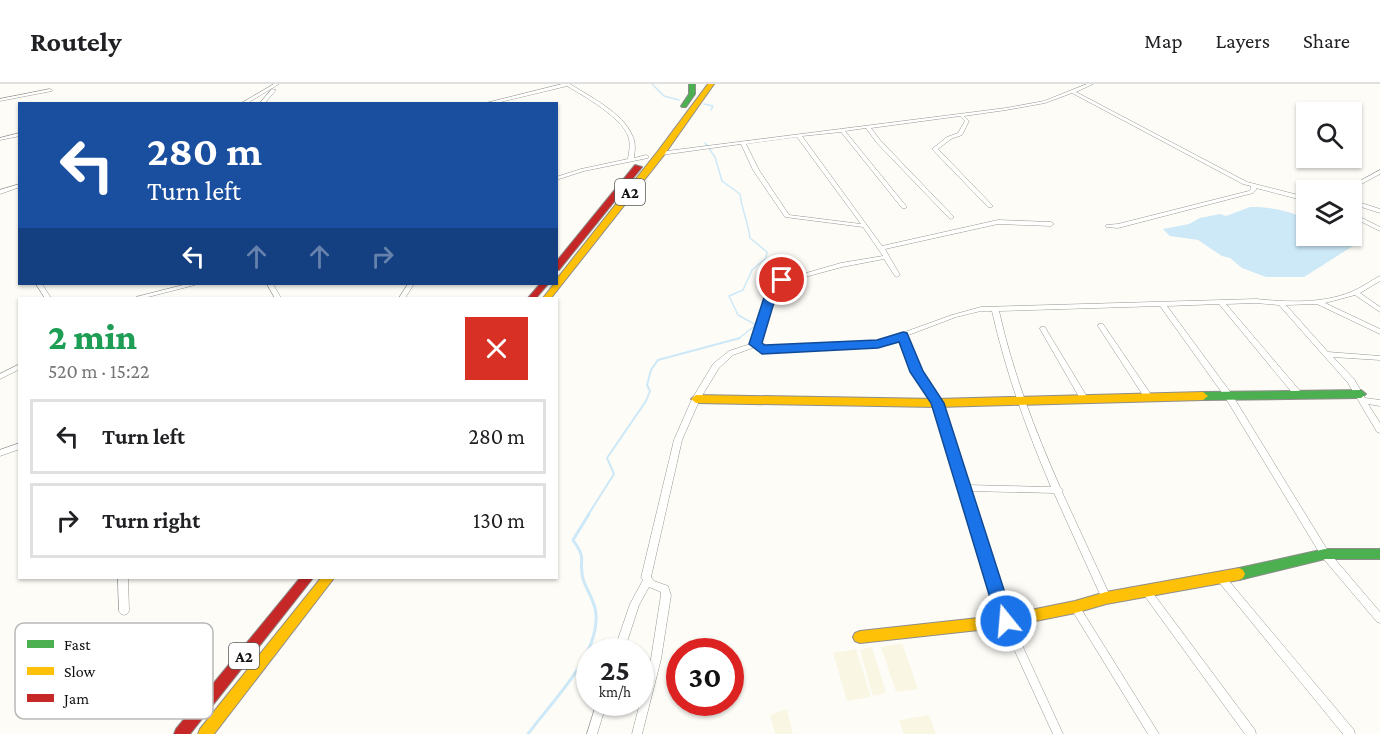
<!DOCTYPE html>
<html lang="en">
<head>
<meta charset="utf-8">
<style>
  body { margin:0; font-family:"Crimson Pro",serif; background:#f6f6f6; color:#202124; height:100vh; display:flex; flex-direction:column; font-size:22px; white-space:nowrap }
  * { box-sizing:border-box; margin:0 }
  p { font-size:20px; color:#757577 }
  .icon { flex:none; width:33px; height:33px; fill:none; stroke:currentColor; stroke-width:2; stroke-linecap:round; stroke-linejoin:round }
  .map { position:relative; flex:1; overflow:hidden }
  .sheet { position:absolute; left:18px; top:213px; width:540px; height:282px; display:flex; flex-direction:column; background:#fff; border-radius:0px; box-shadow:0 2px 4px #0004 }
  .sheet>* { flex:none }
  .banner { position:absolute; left:18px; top:18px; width:540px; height:183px; border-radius:0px; box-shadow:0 2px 4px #0004; background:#1a4fa0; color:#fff; overflow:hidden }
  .tools { position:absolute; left:1296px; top:18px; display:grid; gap:12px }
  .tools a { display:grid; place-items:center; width:66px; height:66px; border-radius:0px; background:#fff; box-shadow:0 2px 4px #0004; font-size:30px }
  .speed { position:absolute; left:576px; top:554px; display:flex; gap:12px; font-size:30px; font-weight:700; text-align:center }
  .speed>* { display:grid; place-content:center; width:78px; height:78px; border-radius:50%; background:#fff; box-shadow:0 2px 4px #0004; line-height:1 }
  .speed small { font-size:15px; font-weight:400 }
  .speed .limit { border:9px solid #d22; background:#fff; color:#111 }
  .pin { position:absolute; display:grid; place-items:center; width:51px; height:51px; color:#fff; margin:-26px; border:3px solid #fff; border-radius:50%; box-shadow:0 2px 6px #0007 }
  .me { position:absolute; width:66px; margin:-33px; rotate:343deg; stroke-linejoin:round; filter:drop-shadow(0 0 4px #0008) }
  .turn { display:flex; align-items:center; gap:21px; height:126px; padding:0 30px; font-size:27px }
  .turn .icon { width:78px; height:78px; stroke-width:2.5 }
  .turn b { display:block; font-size:42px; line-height:51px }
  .lanes { display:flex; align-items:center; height:57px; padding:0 30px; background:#0003; justify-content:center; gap:30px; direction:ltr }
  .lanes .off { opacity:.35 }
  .round { display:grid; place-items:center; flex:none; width:63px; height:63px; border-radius:0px; background:#f6f6f6 }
  .summary { display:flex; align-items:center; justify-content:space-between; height:102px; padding:0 30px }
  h1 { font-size:36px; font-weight:800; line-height:45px; color:#1e9e55 }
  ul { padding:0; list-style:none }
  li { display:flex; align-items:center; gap:18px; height:75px; margin:0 12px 9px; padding:0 18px; border:3px solid #e0e0e0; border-radius:0px }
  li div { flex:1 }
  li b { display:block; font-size:22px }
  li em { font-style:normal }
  header { display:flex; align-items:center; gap:36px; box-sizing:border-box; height:84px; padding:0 30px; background:#fff; border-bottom:2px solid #e0e0e0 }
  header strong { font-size:28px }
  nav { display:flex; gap:33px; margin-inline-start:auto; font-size:21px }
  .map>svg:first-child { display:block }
</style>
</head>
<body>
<header>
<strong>Routely</strong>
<nav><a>Map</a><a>Layers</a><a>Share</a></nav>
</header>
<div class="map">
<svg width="1380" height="650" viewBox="0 0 1380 650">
  <rect width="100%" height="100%" fill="#fdfcf7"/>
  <g fill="#f9f7e4">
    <path d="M902,559L918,605L896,608L881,563Z"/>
    <path d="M872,563L886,609L873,612L860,566Z"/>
    <path d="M856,565L871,613L847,617L833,569Z"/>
    <path d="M787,625L793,650H775L770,631Z"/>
    <path d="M929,631L936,650H904L899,636Z"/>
  </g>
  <path fill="#cde8f7" d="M1250,123C1270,123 1288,126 1306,135V152H1343L1353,162L1304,193H1266L1242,184L1230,174L1222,172L1198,156L1170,152L1163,145L1189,140L1200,134L1220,130L1226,132Z"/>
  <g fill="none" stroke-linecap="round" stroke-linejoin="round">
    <g stroke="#cde8f7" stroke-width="1.5">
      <path d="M652,0L664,12L679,16"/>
      <path d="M704,20L713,22L711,26"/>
      <path d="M705,59L715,73L722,97L740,110C742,126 748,138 750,154L767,168L766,174L752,186L743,206L729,212L738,231L756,241L738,255"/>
    </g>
    <path stroke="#cde8f7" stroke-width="2" d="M588,431L614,390L607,374L646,317L650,307L647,301L651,286L658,276L740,254"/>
    <path stroke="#cde8f7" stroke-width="3" d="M528,650C551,618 599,573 596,530C595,517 587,507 583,495C578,474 588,477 573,456L589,430"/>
    <defs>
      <g id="street">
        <path d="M274,0H279L246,20H240Z"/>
        <path d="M562,0H570C589,12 623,29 632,51C636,58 635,66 634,74L646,71L648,72V74L584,87L556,96V93L581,85L628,75C629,68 631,59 628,52C621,33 584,12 567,2L492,20H482Z"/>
        <path d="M1087,0H1093L1076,8L1247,98L1306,113V117L1256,104L1257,105L1253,109L1118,144L1106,143V141L1118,140L1249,107L1251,105V102L1243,100L1072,9L1045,19L1006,26L964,32L969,37L962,51L951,55L938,65L992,121V123H988L932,65L947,53L958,49L965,37L960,32L871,44L880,56L953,132L954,133L951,135L949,134L876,58L866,44L845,47L906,122V124H902L841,48L802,52L882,162L998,136L1051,138L1054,140L1051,142L998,140L885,165L900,191L897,193L895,192L884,175L842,183L779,200L770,218L760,259L764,263L772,265L877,258L952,231L981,223L1256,215C1287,218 1321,220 1351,208C1361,204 1370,197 1380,192V197L1360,209L1380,223V228L1355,211L1325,219L1380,245V250L1317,220L1286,221L1328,268L1380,272V276L1333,273L1354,295L1365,314L1380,316V322L1368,320L1380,339V349L1377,348L1348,299L1279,221L1256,219L1226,220L1300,307L1301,309L1300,311H1294L1219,220L1167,222L1231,309L1328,467L1380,528V539L1377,538L1322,473L1225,313L1160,222L999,227C1013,289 1034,344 1060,403L1063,406L1062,408L1111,514L1109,517L1106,518L1103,517L1054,409L969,407L1011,537L1063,650H1053L1001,537L933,319L913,288L900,254L878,262L772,269L760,267L755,263L733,271L719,284L700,315L682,356L651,493L654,497L668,502L671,511L661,575L642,650H632L651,575L661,511V508L649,503L639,521L624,567H614L630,520L643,496L641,494L674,356L692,315L713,280L729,267L753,259L764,218L775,198L841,179L883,172L863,143L785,133L753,86L741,60L661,71L659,70V68L1006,24L1044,17ZM797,53L861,140L789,131L759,86L746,60ZM981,227H992C1006,289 1026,344 1051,403L967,401L941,319L920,288L906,252L956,233Z"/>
        <path d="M50,5L52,6V7L0,17V15Z"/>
        <path d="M272,5L276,6L264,20H259Z"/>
        <path d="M20,49V52L0,56V54Z"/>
        <path d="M1380,86V90L1350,106H1344Z"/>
        <path d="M20,100V103L0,110V106Z"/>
        <path d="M1352,116L1380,125V129L1352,120Z"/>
        <path d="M1352,129L1380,143V147L1352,133Z"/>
        <path d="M36,200H42L51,214H45Z"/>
        <path d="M187,200H196L195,201L144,214H135L136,213Z"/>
        <path d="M267,200H273L281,214H275Z"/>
        <path d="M408,200H414L405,214H399Z"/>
        <path d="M1099,240H1103L1152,312L1153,314L1152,316H1146L1098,242Z"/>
        <path d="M1041,243H1045L1046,245L1089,316L1088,318H1082L1040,245Z"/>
        <path d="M20,280V285L0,295V290Z"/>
        <path d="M20,359V365L0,372V366Z"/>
        <path d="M1221,490L1224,491L1354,646L1355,650H1343L1218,497L1216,494L1218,491Z"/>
        <path d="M118,494H128L129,527L127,530L124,531L121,530L119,527Z"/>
        <path d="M1147,504L1150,505L1255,646L1256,650H1245L1144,511L1142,508L1144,505Z"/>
        <path d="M1075,519L1078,520L1159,650H1148L1072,526L1070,523L1072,520Z"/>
        <path d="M597,618H607L597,650H587Z"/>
      </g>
      <g id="fast">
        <path d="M689,0H695V10L686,23H682L681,22L689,10Z"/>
        <path d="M1361,306L1366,310L1361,314L1203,316L1198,312L1203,308Z"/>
        <path d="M1325,465H1380V475H1325L1239,496L1235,494L1233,490L1235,486L1239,484Z"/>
      </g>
      <g id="slow">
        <path d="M708,0H714L664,71L551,214H543L554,200H556V196L658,67Z"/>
        <path d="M1203,308L1208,312L1203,316L937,323L696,319L691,315L696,311L937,315Z"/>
        <path d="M1239,484L1243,486L1245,490L1243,494L1239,496L1106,520L1075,529L1006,543L860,559L855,557L853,553L855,549L860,547L1006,531L1075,517L1106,508Z"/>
        <path d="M321,494H334L214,650H198L200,645Z"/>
      </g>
      <g id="jam">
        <path d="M635,81L642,83L559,186H556V178Z"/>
        <path d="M540,200H548L536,214H528Z"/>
        <path d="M300,494H313L190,650H174L176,645Z"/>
      </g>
    </defs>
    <use href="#street" stroke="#979795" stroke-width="1"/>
    <use href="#fast" stroke="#8e8d8b" stroke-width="2"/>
    <use href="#slow" stroke="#8e8d8b" stroke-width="2"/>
    <use href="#jam" stroke="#8e8d8b" stroke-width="2"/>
    <use href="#street" fill="#fffffe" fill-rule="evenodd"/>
    <use href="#fast" fill="#4caf50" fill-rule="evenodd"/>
    <use href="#slow" fill="#ffc107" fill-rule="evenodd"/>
    <use href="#jam" fill="#c62828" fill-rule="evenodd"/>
  </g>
  <path fill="#1a73e8" stroke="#114b97" stroke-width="1.5" d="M782,192L788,196L778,205L762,259L765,261L877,256L903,248L907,249L923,287L944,319L1014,537L1012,542L1006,544L1000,542L997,537L931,319L910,288L899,258L878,264L762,270L749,260L767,204Z"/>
  <g text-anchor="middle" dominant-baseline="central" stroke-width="6" stroke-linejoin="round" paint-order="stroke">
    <g fill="#fff" stroke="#585858" stroke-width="1.5">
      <rect x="615" y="95" width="30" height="26" rx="4.5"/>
      <rect x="229" y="559" width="30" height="26" rx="4.5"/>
    </g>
    <g font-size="16" font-weight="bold" fill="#111">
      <text x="630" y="108">A2</text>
      <text x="244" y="572">A2</text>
    </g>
  </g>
  <rect x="15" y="539" width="198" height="96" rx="9" fill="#fff" stroke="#b8b8b8" stroke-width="1.5"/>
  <rect x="27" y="556" width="27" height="8" fill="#4caf50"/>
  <rect x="27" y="583" width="27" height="8" fill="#ffc107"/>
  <rect x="27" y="610" width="27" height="8" fill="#c62828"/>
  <g font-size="16" fill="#111">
    <text x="64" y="566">Fast</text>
    <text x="64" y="593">Slow</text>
    <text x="64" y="620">Jam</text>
  </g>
</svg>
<div class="tools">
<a><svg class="icon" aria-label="search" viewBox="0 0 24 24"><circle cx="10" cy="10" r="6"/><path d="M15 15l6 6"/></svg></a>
<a><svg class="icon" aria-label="layers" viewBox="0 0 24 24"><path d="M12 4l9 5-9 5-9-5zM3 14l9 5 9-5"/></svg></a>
</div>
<div class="speed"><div>25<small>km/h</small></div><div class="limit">30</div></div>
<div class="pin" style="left:782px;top:196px;background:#d93025"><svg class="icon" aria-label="arrive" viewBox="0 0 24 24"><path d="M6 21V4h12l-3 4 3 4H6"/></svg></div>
<svg class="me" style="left:1006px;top:537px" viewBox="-20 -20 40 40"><circle r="17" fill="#1a73e8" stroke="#fff" stroke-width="3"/><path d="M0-11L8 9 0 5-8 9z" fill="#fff"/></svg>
<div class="banner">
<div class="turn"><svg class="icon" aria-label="left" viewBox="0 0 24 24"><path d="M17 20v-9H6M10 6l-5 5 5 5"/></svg><div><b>280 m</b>Turn left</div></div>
<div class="lanes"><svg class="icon" aria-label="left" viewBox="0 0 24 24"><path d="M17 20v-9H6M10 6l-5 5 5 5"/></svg><svg class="icon off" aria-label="ahead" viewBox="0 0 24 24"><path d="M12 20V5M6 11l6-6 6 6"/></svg><svg class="icon off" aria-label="ahead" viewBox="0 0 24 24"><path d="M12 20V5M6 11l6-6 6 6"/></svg><svg class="icon off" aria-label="right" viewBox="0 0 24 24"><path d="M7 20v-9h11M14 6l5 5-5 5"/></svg></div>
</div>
<section class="sheet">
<div class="summary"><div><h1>2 min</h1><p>520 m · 15:22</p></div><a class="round" style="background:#d93025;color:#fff"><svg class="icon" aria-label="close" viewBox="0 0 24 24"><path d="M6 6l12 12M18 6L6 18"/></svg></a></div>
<ul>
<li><svg class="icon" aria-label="left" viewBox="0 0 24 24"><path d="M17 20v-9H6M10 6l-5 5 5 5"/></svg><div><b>Turn left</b></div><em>280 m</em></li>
<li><svg class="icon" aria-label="right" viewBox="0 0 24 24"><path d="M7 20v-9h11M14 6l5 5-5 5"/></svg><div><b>Turn right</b></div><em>130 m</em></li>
</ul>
</section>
</div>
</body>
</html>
